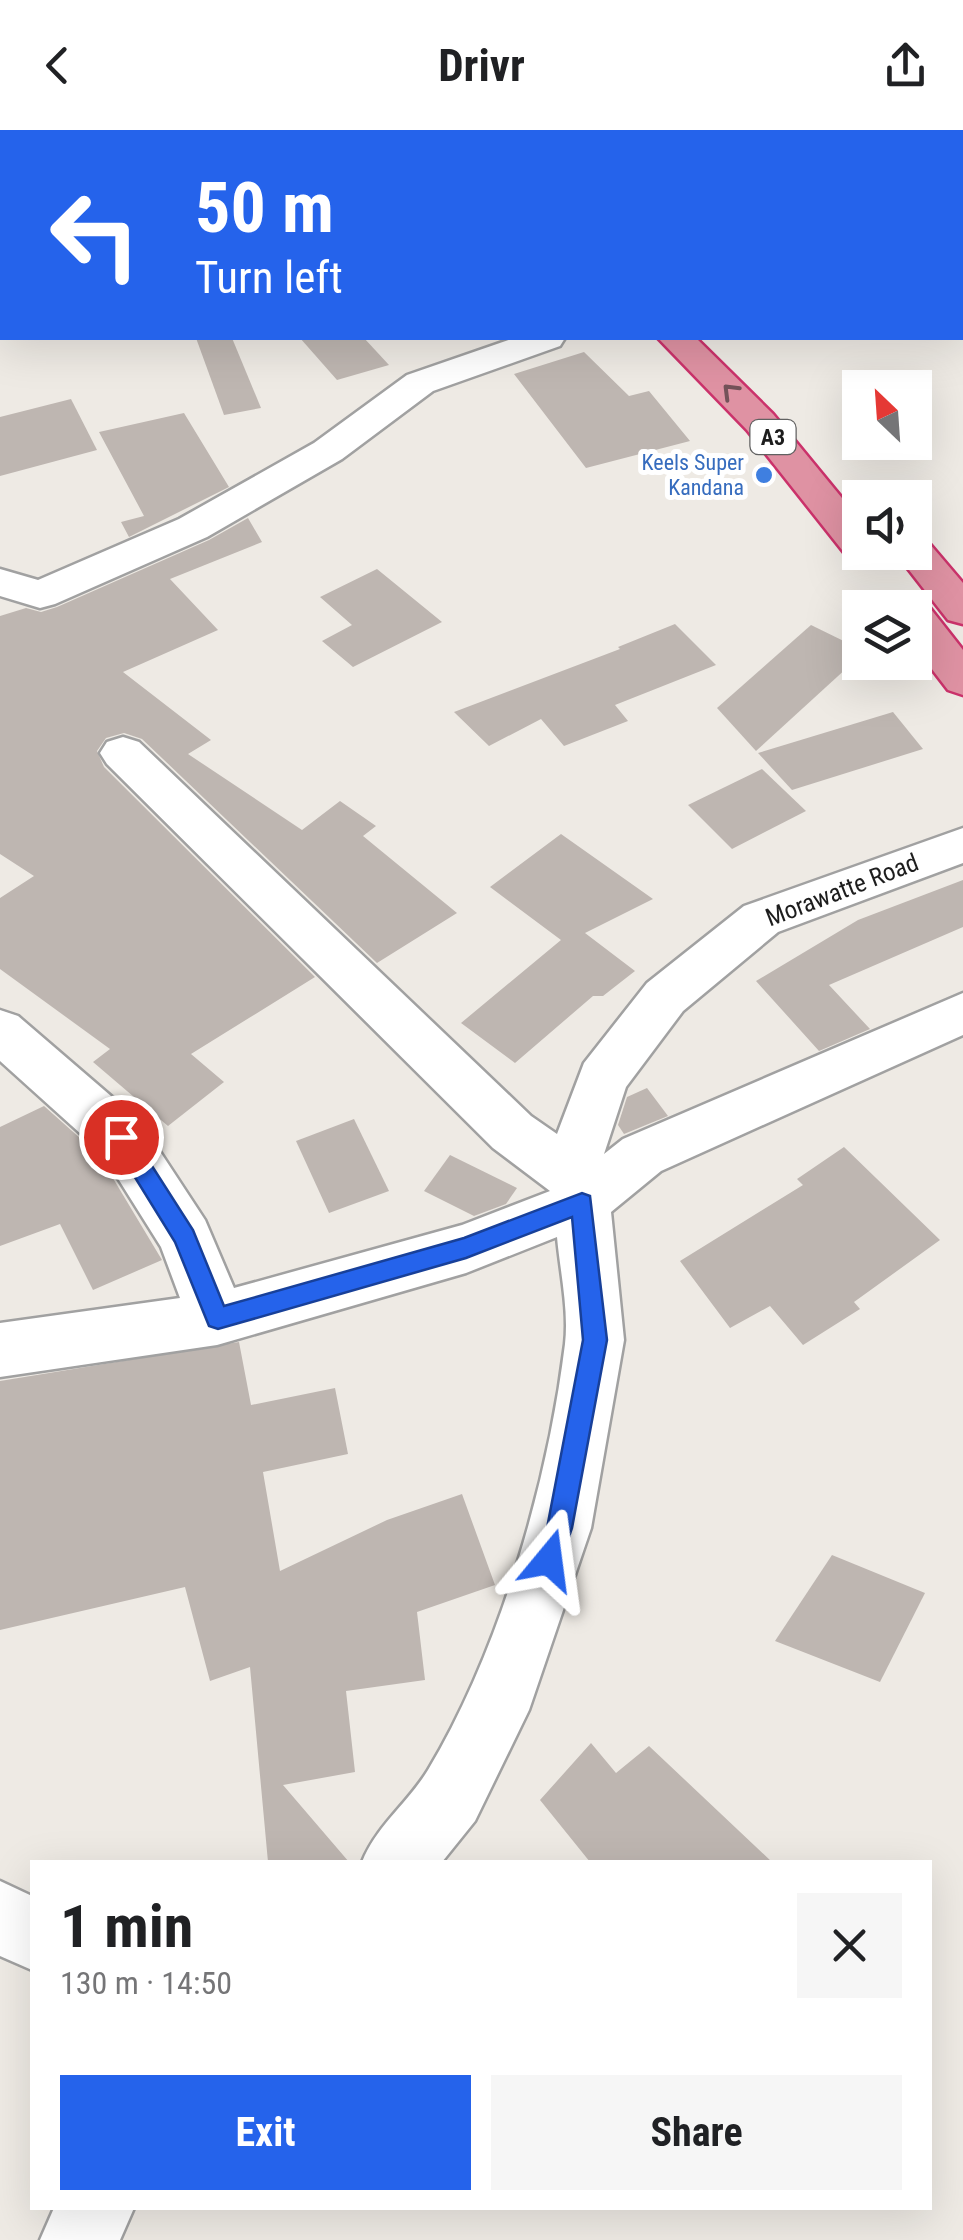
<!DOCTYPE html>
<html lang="en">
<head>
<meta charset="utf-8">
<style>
  body { margin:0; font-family:"Roboto Condensed",sans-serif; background:#f6f6f6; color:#202124; height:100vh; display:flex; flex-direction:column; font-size:38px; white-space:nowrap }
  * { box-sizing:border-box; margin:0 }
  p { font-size:32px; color:#757577 }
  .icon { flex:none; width:55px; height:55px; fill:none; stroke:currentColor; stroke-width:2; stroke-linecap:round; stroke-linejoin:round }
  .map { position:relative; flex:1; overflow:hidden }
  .sheet { position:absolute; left:30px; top:1730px; width:902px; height:350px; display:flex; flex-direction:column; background:#fff; border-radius:0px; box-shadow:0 10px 40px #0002 }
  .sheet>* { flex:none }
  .banner { position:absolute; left:0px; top:0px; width:965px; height:210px; box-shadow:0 10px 40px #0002; background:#2563eb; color:#fff; overflow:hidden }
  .needle { width:65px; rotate:335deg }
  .buttons { position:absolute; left:842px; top:240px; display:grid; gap:20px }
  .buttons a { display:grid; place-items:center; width:90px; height:90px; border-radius:0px; background:#fff; box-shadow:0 10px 40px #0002; font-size:50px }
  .pin { position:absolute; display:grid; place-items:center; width:85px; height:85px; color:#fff; margin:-42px; border:5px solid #fff; border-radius:50%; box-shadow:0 2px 10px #0007 }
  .me { position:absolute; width:110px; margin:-55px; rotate:16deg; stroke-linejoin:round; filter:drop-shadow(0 0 8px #0008) }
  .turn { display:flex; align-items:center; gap:35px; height:210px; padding:0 30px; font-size:45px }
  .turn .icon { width:130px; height:130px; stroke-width:2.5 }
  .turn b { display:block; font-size:70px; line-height:85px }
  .round { display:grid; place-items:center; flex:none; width:105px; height:105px; border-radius:0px; background:#f6f6f6 }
  .overview { display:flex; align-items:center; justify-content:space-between; height:170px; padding:0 30px }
  h1 { font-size:60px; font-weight:700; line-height:75px }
  .action { display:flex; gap:20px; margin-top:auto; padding:20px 30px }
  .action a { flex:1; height:115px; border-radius:0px; background:#2563eb; color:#fff; font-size:40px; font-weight:700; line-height:115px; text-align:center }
  .action a+a { background:#f6f6f6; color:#202124 }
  header { display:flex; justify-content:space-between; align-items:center; height:130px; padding:0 30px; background:#fff; font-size:45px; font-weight:700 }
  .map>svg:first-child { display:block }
</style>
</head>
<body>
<header><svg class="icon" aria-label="back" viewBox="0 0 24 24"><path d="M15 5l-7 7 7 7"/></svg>Drivr<svg class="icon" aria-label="share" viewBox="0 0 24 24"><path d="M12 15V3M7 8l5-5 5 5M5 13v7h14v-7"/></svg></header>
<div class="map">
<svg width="963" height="2110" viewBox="0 0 963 2110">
  <rect width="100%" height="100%" fill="#eeeae4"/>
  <g fill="#beb6b1">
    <path d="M196,208H232L261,278L224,285Z"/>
    <path d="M300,208H364L389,235L337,250Z"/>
    <path d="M584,222L629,266L649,261L690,311L586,338L514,244Z"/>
    <path d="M71,269L97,320L0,346V287Z"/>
    <path d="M184,283L229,357L129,407L121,392L144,386L99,302Z"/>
    <path d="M248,388L262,412L170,449L218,500L123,542L211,610L188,624L302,700L340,671L376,696L363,706L457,783L377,833L142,609L124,603L106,608L97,621L104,637L315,847L191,924L224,952L168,996L93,932L110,919L0,839V768L34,746L0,724V486L26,478L41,482L57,477L209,410Z"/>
    <path d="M377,439L442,492L353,537L322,511L352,495L320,467Z"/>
    <path d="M675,494L716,535L615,575L628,591L564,616L541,589L489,616L454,582L620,519L618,517Z"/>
    <path d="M811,495L860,519V526L756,621L717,578Z"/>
    <path d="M893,582L923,619L792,660L758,623Z"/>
    <path d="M762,639L806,681L732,719L688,675Z"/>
    <path d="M561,704L653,769L585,803L635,841L603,866H593L515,933L461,893L561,810L490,757Z"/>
    <path d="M963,750V797L829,855L870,899L819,921L756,851L858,790Z"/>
    <path d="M647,958L668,986L624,1004L618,995L627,967Z"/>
    <path d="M44,976L99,1025L162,1130L93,1160L60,1094L0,1116V997Z"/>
    <path d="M354,989L389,1061L329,1083L296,1011Z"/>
    <path d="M844,1017L940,1110L854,1172L860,1179L803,1215L770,1176L730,1198L680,1131L803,1055L797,1049Z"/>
    <path d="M450,1025L517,1058L506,1074L474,1086L424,1061Z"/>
    <path d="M239,1212L251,1275L335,1258L348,1324L263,1342L280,1441L387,1390L462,1364L495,1455L417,1482L425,1550L346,1561L355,1642L283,1655L349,1732H268L250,1537L210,1551L185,1457L0,1500V1251Z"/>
    <path d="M832,1425L925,1463L880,1552L775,1511Z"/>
    <path d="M591,1613L616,1643L649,1616L772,1732H590L540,1670Z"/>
  </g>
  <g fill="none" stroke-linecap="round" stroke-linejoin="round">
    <defs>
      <g id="minor">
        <path d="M2,23V43L0,44V24Z"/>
        <rect x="962" y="48" width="1" height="20"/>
        <path d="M0,82L2,83V105H0Z"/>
        <path d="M514,208H565L560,216L433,261L342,329L207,407L55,474L40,478L0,466V439L38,450L179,389L314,313L407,245Z"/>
        <path d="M123,607L139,612L531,986L557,1004L584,933L647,853L744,776L963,698V733L778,802L683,881L626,957L604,1024L623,1009L963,863V905L661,1041L611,1082L624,1210L591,1398L529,1580L475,1691L442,1732H362C377,1695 408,1673 428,1640C500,1520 548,1352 565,1214C569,1180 560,1141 557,1107L466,1143L217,1215L0,1247V1193L180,1168L161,1117L102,1023L0,931V880L18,886L140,991L205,1090L234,1158L462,1095L550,1061L493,1018L107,634L100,623L107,612Z"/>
        <path d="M0,1751L32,1766V1840L0,1826Z"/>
        <path d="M54,2078H134L120,2110H40Z"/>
      </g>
      <g id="highway">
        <path d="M334,0H368L370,2H336Z"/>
        <path d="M382,0H417L419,2H384Z"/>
        <path d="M658,208H696L773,284L860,390V422L874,425L860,429L846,425L747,300Z"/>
        <path d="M915,409L929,413L963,453V494L948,490L895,422H915Z"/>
        <path d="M915,474L930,478L963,520V565L948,560L915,517V478H903Z"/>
      </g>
    </defs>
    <use href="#minor" stroke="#a1a1a1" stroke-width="5"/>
    <use href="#highway" stroke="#cb326b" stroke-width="5"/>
    <use href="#minor" fill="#fff" fill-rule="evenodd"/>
    <use href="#highway" fill="#df92a3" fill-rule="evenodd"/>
  </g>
  <defs><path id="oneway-chevron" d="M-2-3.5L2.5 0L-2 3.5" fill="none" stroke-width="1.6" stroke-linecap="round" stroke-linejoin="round" transform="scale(2.5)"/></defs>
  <use stroke="#745259" href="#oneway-chevron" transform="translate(730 261) rotate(-135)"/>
  <path fill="#2563eb" stroke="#184099" stroke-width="2.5" d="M121,997L129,1000L193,1100L224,1176L464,1108L582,1063L590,1066L607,1210L572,1398L558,1439L549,1442L540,1439L536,1430L547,1398L583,1210L572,1087L466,1128L218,1199L209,1196L175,1112L110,1007Z"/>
  <circle fill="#3f7fe0" stroke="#fff" stroke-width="4" cx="764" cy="345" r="10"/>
  <g text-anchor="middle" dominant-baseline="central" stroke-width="10" stroke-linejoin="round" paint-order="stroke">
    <rect fill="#fff" stroke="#616161" stroke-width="2.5" x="750.5" y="290" width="45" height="34" rx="8"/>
    <g font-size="22" font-weight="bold" fill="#1d1d1d">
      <text x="773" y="307">A3</text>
    </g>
    <g font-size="22" fill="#366cbe" stroke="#fff" text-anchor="end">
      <text x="744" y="332">Keels Super<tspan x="744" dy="25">Kandana</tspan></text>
    </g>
    <g font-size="25" fill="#1d1d1d" stroke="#fff">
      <text transform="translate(842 760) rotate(-21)">Morawatte Road</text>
    </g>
  </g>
</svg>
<div class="buttons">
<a><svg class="needle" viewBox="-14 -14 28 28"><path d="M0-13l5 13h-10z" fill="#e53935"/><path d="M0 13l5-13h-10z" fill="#757577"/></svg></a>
<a><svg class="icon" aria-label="sound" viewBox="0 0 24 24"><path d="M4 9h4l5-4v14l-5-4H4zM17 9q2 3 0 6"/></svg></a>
<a><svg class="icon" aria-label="layers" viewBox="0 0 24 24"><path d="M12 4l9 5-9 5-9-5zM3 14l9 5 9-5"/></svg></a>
</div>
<div class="pin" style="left:121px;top:1007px;background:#d93025"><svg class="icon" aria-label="arrive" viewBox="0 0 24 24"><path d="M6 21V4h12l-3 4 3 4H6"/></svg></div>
<svg class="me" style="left:549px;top:1430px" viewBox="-20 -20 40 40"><path d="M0-17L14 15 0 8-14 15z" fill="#2563eb" stroke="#fff" stroke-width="4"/></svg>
<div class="banner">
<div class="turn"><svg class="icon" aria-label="left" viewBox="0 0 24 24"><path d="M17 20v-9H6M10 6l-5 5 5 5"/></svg><div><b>50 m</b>Turn left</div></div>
</div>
<section class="sheet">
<div class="overview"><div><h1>1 min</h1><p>130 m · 14:50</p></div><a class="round"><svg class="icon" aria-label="close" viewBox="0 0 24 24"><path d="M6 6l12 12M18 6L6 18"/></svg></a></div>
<div class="action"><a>Exit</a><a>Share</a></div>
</section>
</div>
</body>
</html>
